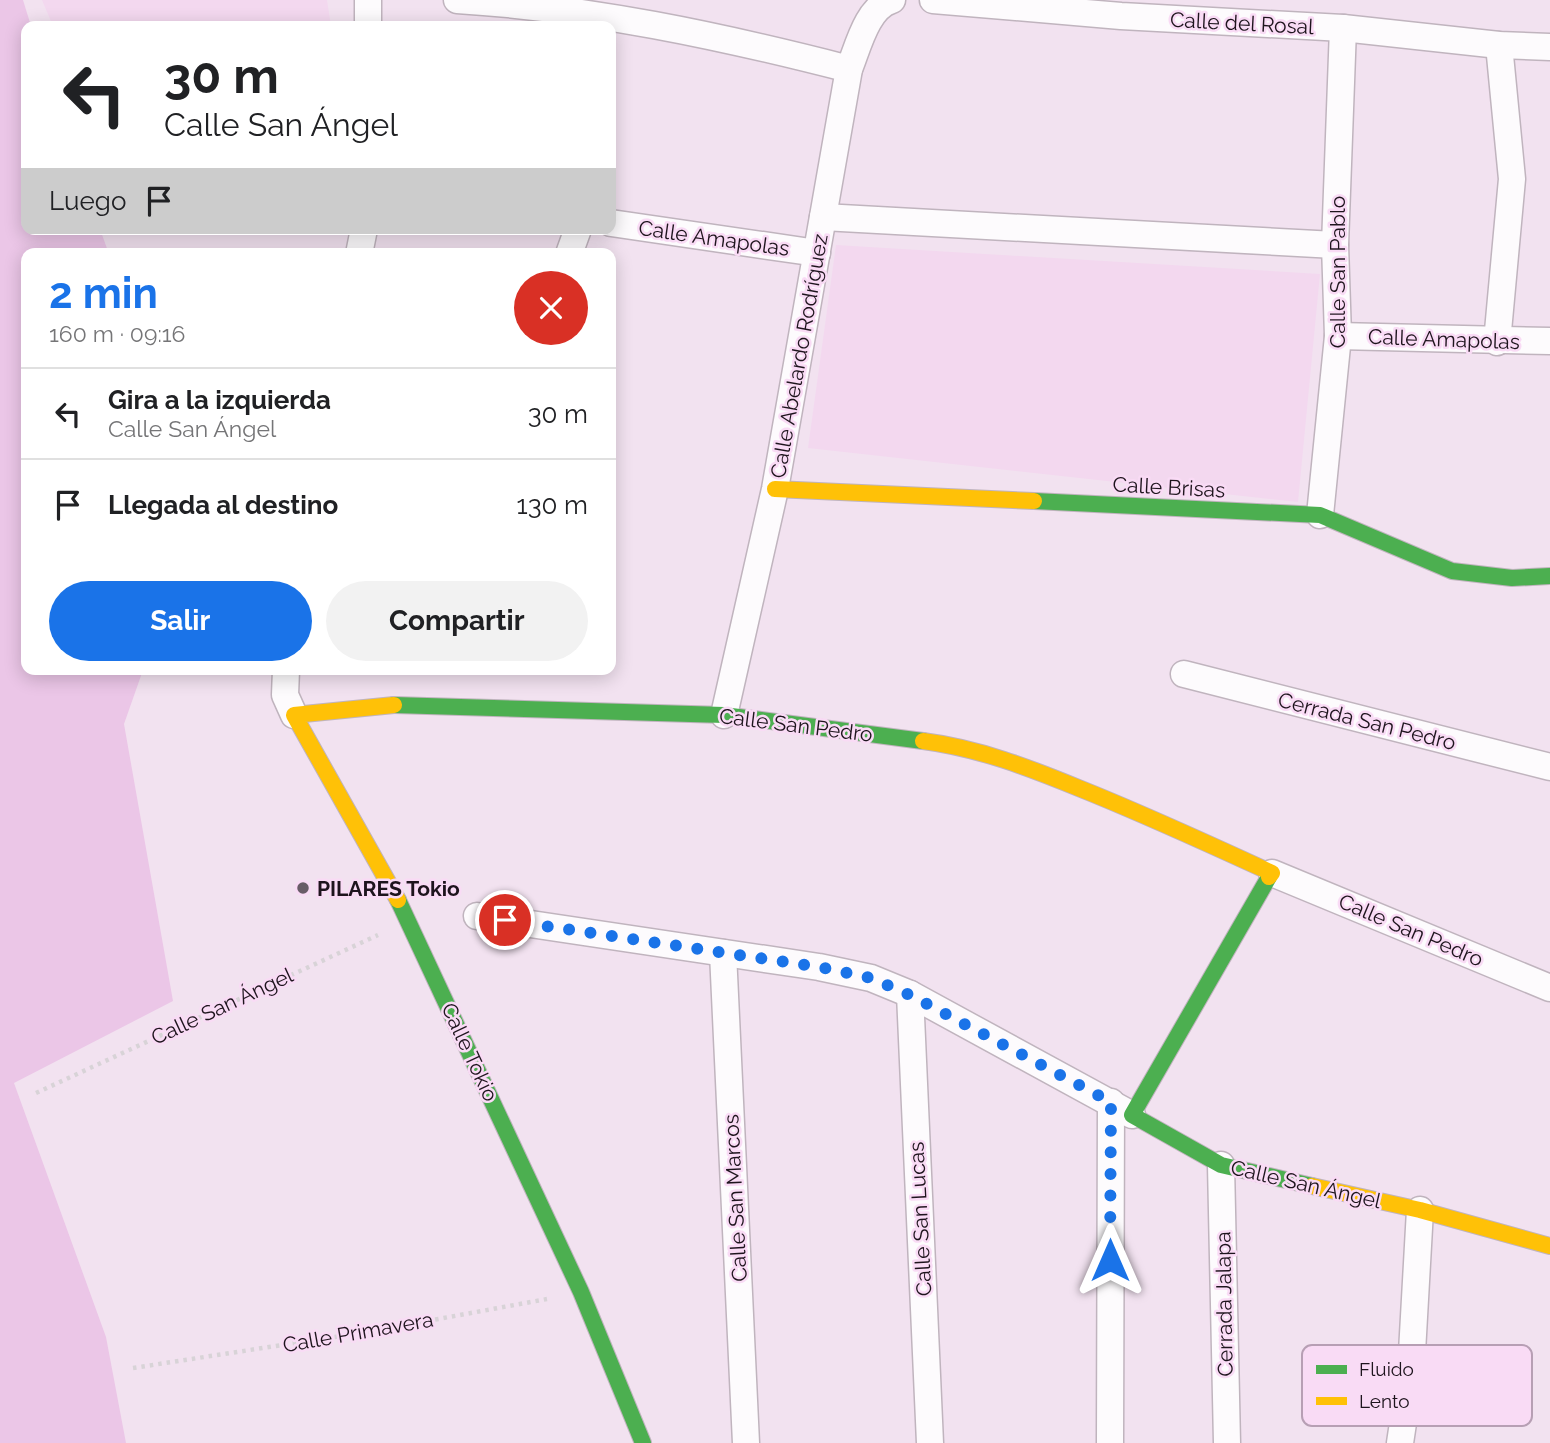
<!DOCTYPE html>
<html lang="es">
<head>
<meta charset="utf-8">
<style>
  body { margin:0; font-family:Raleway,sans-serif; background:#f2f2f2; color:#202124; height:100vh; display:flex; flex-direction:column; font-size:26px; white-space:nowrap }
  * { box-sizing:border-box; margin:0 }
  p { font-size:23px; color:#757577 }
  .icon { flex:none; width:38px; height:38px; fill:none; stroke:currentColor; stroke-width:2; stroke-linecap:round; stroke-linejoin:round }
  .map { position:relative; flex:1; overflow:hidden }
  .sheet { position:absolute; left:21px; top:248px; width:595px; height:427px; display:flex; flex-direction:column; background:#fff; border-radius:14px; box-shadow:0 4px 18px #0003 }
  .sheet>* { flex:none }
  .top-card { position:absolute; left:21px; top:21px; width:595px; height:214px; border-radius:14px; box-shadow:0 4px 18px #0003; background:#fff; color:#202124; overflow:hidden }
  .pin { position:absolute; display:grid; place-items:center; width:60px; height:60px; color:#fff; margin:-30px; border:4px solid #fff; border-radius:50%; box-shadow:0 2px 7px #0007 }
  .me { position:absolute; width:77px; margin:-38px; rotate:0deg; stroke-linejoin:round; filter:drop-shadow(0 0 5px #0008) }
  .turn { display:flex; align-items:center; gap:24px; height:147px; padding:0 28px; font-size:32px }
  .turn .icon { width:91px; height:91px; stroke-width:2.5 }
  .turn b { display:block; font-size:49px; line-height:60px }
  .then { display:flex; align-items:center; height:66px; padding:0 28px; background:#0003; gap:14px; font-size:26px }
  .round { display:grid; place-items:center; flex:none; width:74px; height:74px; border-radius:37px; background:#f2f2f2 }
  .summary { display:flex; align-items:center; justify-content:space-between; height:119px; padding:0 28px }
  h1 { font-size:42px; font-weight:700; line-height:52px; color:#1a73e8 }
  .action { display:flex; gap:14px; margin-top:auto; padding:14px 28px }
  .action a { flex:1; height:80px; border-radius:42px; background:#1a73e8; color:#fff; font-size:28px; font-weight:700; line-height:80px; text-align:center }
  .action a+a { background:#f2f2f2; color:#202124 }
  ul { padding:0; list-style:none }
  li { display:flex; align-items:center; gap:21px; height:91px; padding:0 28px; border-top:2px solid #e0e0e0 }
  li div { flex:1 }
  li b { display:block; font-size:26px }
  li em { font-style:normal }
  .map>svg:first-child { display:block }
</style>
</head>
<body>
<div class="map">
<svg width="1550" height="1443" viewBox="0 0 1550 1443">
  <rect width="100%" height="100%" fill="#f2e2f0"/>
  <g fill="#f3d8ef">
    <path d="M42,0H327L331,26H53Z"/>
    <path d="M836,245L1320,274L1298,502L808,448Z"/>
  </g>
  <path fill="#ebc6e7" d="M0,0H23L31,26H26V229H100L109,254H26V670H143L124,724L173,1001L14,1083L106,1337L126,1443H0Z"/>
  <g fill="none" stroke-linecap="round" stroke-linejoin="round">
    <defs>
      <g id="street">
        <path d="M368,0V26"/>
        <path d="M457,0C589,8 721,36 849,69"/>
        <path d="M933,0L1121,16L1343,28L1499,45L1550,47"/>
        <path d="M823,217L1335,245"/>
        <path d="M611,223L817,253"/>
        <path d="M359,254L364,229"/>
        <path d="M569,254L578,229"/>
        <path d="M1338,336L1550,341"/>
        <path d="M1497,342L1512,179L1499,45"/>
        <path d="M1320,515L1338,336L1335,245L1343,28"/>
        <path d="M286,670L285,695L294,715"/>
        <path d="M1184,674L1550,767"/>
        <path d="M724,715L775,489L849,69C858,47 867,7 892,0"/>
        <path d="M1272,873L1550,988"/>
        <path d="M477,916L819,967L871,978L910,994L1132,1115"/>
        <path d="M723,953L746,1443"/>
        <path d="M910,994L930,1443"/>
        <path d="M1221,1165L1227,1443"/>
        <path d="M1110,1443L1111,1102"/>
        <path d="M1400,1443L1411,1370L1420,1210"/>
      </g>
      <g id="fast">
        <path d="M1034,501L1320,515L1452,571L1512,578L1550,576"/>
        <path d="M394,705L724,715L923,741"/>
        <path d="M1269,877L1132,1115L1221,1165L1312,1186"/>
        <path d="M398,900L581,1292L643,1443"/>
      </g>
      <g id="slow">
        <path d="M775,489L1034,501"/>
        <path d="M394,705L294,715L398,900"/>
        <path d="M923,741C978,748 1030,768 1081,789C1146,815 1209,844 1272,873L1269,877"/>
        <path d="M1312,1186L1420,1210L1550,1246"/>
      </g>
    </defs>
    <use href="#street" stroke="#c0b4be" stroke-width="29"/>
    <use href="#fast" stroke="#c0b4be" stroke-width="18"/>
    <use href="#slow" stroke="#c0b4be" stroke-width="18"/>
    <g stroke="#d8d3d7" stroke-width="4.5" stroke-dasharray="3.5 5" stroke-linecap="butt">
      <path d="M36,1093L378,935"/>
      <path d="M133,1368L373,1331L547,1299"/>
    </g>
    <use href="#street" stroke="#fdfbfd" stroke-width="26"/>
    <use href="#fast" stroke="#4caf50" stroke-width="16"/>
    <use href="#slow" stroke="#ffc107" stroke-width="16"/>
  </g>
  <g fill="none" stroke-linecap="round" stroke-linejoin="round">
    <path stroke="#1a73e8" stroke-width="12" stroke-dasharray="0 21.6" d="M505,920L819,967L871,978L910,995L1111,1102L1110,1260"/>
  </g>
  <circle fill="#685c67" stroke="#f9dbf5" stroke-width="2.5" cx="303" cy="888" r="7"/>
  <g text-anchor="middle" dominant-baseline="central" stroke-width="5" stroke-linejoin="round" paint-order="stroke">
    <g font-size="21" fill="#1e141d" stroke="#f9dbf5">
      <text transform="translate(1242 23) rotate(3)">Calle del Rosal</text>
      <text transform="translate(714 238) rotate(8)">Calle Amapolas</text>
      <text transform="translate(1337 272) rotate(-90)">Calle San Pablo</text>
      <text transform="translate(1444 339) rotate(2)">Calle Amapolas</text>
      <text transform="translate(799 356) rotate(-80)">Calle Abelardo Rodríguez</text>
      <text transform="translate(1169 487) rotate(3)">Calle Brisas</text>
      <text transform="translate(1367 721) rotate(14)">Cerrada San Pedro</text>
      <text transform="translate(796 725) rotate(7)">Calle San Pedro</text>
      <text transform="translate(1411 930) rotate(23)">Calle San Pedro</text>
      <text transform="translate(222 1006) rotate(-25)">Calle San Ángel</text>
      <text transform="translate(470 1052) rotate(65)">Calle Tokio</text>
      <text transform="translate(1306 1184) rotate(13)">Calle San Ángel</text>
      <text transform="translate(735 1198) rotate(-93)">Calle San Marcos</text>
      <text transform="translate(920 1219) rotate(-93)">Calle San Lucas</text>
      <text transform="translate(1224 1304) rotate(-91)">Cerrada Jalapa</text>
      <text transform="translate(358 1332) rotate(-10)">Calle Primavera</text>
    </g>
    <g font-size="21" font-weight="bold" fill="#1e141d" stroke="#f9dbf5" text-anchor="start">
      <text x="317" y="888">PILARES Tokio</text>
    </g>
  </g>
  <rect x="1302" y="1345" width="230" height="81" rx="10" fill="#f9dbf5" stroke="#b79fb4" stroke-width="2"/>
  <rect x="1316" y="1365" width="31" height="9" fill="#4caf50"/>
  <rect x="1316" y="1397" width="31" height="8" fill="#ffc107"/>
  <g font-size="19" fill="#1e141d">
    <text x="1359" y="1376">Fluido</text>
    <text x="1359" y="1408">Lento</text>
  </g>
</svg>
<div class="pin" style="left:505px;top:920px;background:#d93025"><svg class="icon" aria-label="arrive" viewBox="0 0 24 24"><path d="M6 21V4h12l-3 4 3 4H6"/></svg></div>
<svg class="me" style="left:1110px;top:1260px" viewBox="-20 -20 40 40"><path d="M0-17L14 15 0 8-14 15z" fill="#1a73e8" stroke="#fff" stroke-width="4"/></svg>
<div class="top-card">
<div class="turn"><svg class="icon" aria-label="left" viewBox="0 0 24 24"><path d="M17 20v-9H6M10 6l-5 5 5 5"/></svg><div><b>30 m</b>Calle San Ángel</div></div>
<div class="then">Luego<svg class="icon" aria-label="arrive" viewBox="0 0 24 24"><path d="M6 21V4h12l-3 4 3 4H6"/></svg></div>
</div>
<section class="sheet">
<div class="summary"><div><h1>2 min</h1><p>160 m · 09:16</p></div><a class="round" style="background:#d93025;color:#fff"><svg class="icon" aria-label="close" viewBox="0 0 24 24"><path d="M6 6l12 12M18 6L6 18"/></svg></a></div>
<ul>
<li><svg class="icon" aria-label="left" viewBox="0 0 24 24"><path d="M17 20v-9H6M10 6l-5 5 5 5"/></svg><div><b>Gira a la izquierda</b><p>Calle San Ángel</p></div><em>30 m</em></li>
<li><svg class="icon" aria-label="arrive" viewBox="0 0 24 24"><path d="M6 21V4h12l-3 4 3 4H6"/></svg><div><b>Llegada al destino</b></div><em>130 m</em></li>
</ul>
<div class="action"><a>Salir</a><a>Compartir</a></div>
</section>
</div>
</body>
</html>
